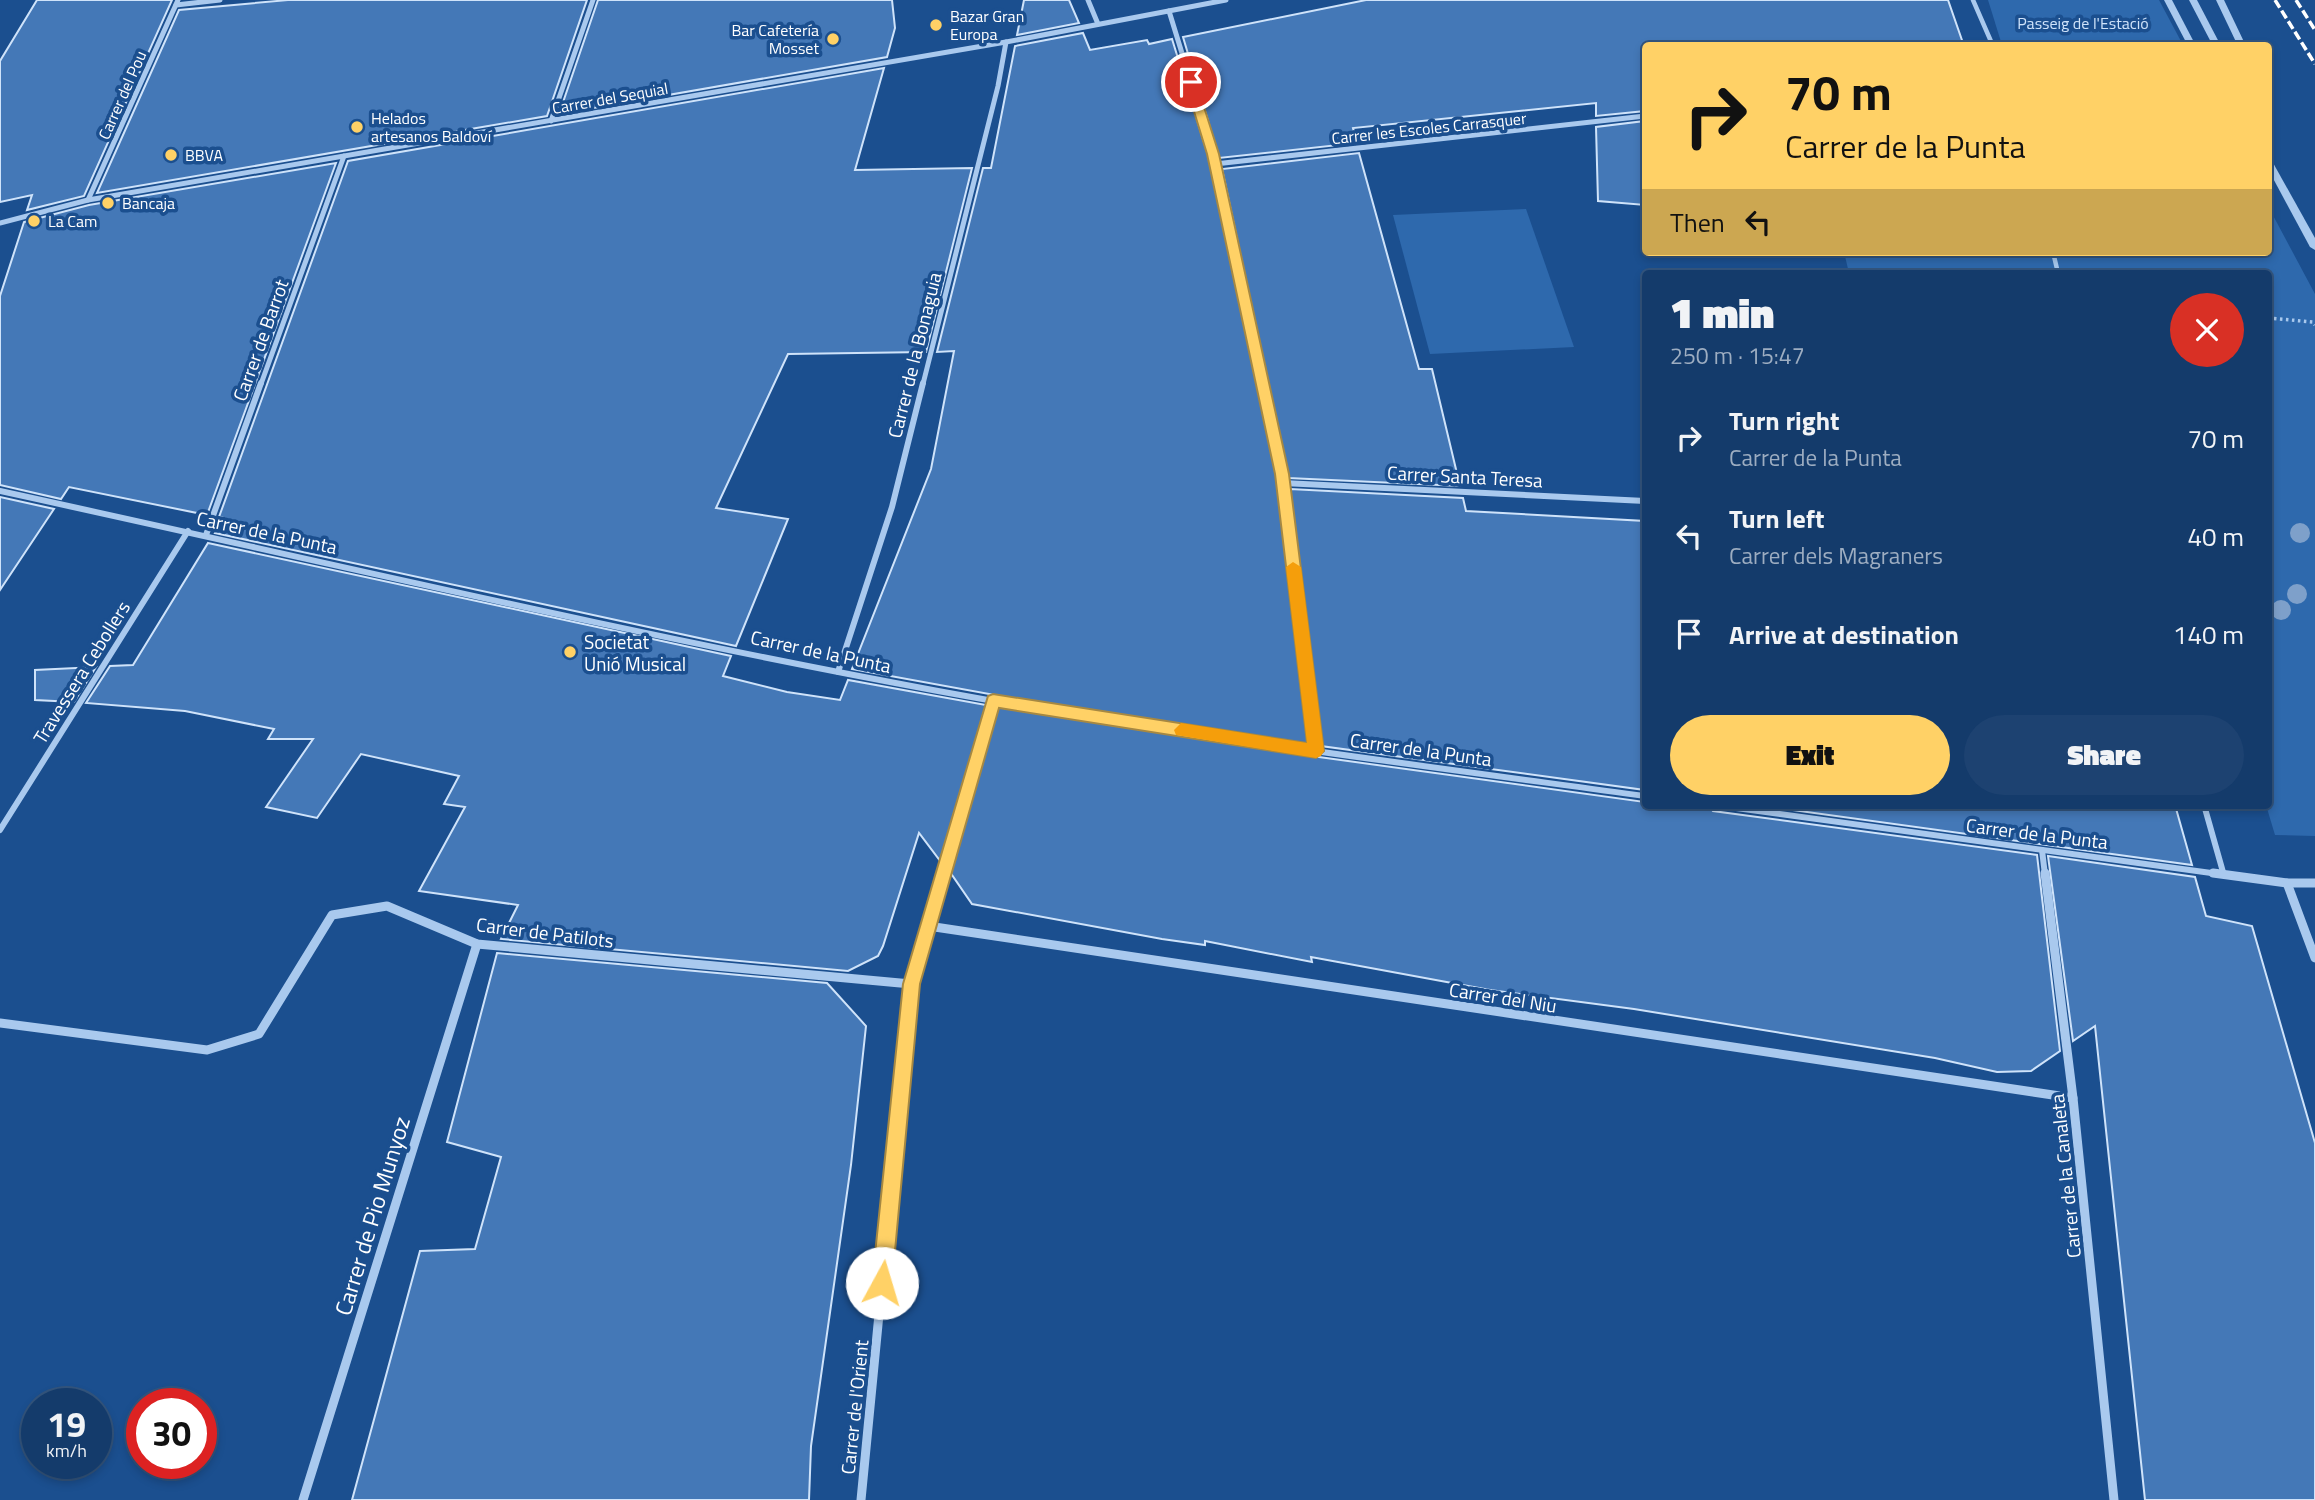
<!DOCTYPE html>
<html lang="en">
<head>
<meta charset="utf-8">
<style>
  body { margin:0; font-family:"Titillium Web",sans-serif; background:#1d4271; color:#f1f3f6; height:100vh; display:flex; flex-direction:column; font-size:26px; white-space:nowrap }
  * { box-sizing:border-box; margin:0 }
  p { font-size:23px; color:#9dadc1 }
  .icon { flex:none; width:38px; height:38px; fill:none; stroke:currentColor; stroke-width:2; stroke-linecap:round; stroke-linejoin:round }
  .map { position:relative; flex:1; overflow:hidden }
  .drawer { position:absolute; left:1642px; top:270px; width:630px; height:539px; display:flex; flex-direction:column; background:#143b6b; border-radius:7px; box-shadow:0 4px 10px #0003,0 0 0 2px #33557e }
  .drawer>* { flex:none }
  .top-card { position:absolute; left:1642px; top:42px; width:630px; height:214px; border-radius:7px; box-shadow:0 4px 10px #0003,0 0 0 2px #33557e; background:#ffd166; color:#111; overflow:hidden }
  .speed { position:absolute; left:21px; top:1388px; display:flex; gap:14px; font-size:35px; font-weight:700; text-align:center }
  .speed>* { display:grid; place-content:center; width:91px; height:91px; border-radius:50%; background:#143b6b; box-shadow:0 4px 10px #0003,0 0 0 2px #33557e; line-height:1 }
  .speed small { font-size:18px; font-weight:400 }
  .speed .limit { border:10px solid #d22; background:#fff; color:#111 }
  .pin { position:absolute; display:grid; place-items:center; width:60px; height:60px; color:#fff; margin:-30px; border:4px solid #fff; border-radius:50%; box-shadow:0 2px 7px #0007 }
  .me { position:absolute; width:77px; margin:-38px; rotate:6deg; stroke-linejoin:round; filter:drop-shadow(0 0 5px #0008) }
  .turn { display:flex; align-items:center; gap:24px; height:147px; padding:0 28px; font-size:32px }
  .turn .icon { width:91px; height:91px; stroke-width:2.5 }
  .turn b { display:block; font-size:49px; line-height:60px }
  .then { display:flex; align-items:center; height:66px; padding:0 28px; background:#0003; gap:14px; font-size:26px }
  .round { display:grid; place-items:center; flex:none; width:74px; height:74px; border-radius:37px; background:#1d4271 }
  .headline { display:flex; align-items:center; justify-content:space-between; height:119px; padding:0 28px }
  h1 { font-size:42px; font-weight:800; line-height:52px }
  .action { display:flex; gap:14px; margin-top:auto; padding:14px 28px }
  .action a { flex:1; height:80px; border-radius:42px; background:#ffd166; color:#111; font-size:28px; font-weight:800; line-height:80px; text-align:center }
  .action a+a { background:#1d4271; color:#f1f3f6 }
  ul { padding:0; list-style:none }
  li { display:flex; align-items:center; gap:21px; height:98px; padding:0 28px }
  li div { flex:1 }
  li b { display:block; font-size:26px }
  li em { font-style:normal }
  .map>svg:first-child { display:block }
</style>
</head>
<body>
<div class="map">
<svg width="2315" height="1500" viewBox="0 0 2315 1500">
  <rect width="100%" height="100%" fill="#1b4f8f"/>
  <g fill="#2e69ad">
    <path d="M1988,0H2159L2183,45H2002Z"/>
    <path d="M2268,206L2315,294V836L2275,835L2266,805L2268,273H1849L1844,252H2268Z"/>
    <path d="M1526,209L1574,347L1430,354L1393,215Z"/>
  </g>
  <g fill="#4478b7" stroke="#cfe3fa" stroke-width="2">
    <path d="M37,0H172L84,196L27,210L32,195L0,202V61Z"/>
    <path d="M288,0H587L547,116L97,193L179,10Z"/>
    <path d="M598,0H892L895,28L887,57L559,114Z"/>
    <path d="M1024,0H1069L1079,23L1017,35Z"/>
    <path d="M1366,0H1948L1964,46H1645V111L1596,116V103L1353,128L1357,143L1219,158L1183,37Z"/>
    <path d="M1083,33L1090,50L1147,40L1149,44L1172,39L1208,155L1276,475L1309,745L1027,701L852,669L931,469L954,351L937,352L983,168H991L1015,46Z"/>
    <path d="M884,68L855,170L972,168L926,352L788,354L716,508L788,519L736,646L215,533L224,518L219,517L348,161Z"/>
    <path d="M1645,121V205L1598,201L1596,127Z"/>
    <path d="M1359,153L1419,369H1432L1460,486L1288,478L1222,169Z"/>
    <path d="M336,163L207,515L69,487L61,499L0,485V296L24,222L89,205Z"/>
    <path d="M1290,489L1463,498L1466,511L1645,521V790L1321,746Z"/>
    <path d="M0,497L54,509L0,590Z"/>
    <path d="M208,543L731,656L723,676L787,692L840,700L848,680L986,705L941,862L919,833L883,946L878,956L848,971L501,939L518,905L419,891L465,807L444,804L459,776L361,754L317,818L266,807L313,739H268L274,729L185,711L86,703L110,666L133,665Z"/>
    <path d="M96,667L74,702L35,700V670Z"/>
    <path d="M997,707L1290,753L1645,802V805H1708L1713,811L2037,855L2060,1051L2031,1071L1997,1072L1935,1058L1634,1009L1490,990L1311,957L1312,962L1205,941V945L1162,939L972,904L950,872Z"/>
    <path d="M1756,805H2175L2192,865Z"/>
    <path d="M2048,856L2195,877L2206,916L2252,926L2315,1143V1500H2145L2095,1026L2073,1041Z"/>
    <path d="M497,953L827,983L866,1026L851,1165L811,1446L809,1500H352L420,1251L475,1249L501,1157L447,1142Z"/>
  </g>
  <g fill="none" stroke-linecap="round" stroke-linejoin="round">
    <path stroke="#a9c9ee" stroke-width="3.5" stroke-dasharray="2.5 3.5" stroke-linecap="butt" d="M2268,318L2313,322L2315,325"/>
    <g stroke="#a9c9ee" stroke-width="4.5">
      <path d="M1973,0L1993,46"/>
      <path d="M2053,252L2058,273"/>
    </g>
    <path stroke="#a9c9ee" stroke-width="6" d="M2204,805L2223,872"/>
    <g stroke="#a9c9ee" stroke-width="5">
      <path d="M1088,0L1098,24"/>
      <path d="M176,5L220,0"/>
      <path d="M1169,11L1213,154L1263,384"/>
      <path d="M551,121L593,0"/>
      <path d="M1215,164L1645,116"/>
      <path d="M88,200L178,0"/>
      <path d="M0,223L88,200L1006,42L1226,0"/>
      <path d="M261,384L344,156"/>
      <path d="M923,384L998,86L1006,42"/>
    </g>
    <g stroke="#a9c9ee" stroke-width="6">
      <path d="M1262,383L1282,474L1316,751"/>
      <path d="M1283,483L1645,501"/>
      <path d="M0,491C312,559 624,633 938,691C1172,734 1409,764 1645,796"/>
      <path d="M206,535L261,383"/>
      <path d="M838,672L892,507L923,383"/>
      <path d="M1714,805L2226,875"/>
      <path d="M0,830L188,531"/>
      <path d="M2042,850L2045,875"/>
      <path d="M943,875L993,701"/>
    </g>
    <g stroke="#a9c9ee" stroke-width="9">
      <path d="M2045,873L2073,1098L2114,1500"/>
      <path d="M2213,873L2287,883H2315"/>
      <path d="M2287,883L2315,958"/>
      <path d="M928,926L2073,1098"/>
      <path d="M0,1023L207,1050L259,1034L332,915L387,906L477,944L911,984"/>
      <path d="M303,1500L477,944"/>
      <path d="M861,1500L911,984L943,873"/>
    </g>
    <g fill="#a9c9ee" fill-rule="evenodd">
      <path d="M2164,0H2172L2196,46H2188Z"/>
      <path d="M2189,0H2197L2221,46H2213Z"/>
      <path d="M2216,0H2224L2246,46H2238Z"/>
      <path d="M2268,158L2272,161L2315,238V250L2310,247L2268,169Z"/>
    </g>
    <g stroke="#fff" stroke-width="3.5" stroke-dasharray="9 3.5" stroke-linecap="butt">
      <path d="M2275,0L2315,64"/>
      <path d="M2296,0L2315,30"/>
    </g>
  </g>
  <g fill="#7ea0ca">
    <circle cx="2300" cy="533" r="10"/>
    <circle cx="2297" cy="594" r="10"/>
    <circle cx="2281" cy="610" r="10"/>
  </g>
  <path fill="#ffd166" stroke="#a68842" stroke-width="2" d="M1191,79L1196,82L1219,154L1289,474L1324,751L1316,758L999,708L920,984L892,1283L889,1290L882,1293L875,1290L872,1283L903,984L988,696L993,694L1307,743L1275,474L1207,154L1185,82Z"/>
  <path fill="#f59e0b" d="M1293,562L1301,567L1324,751L1321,756L1316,758L1176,735L1174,730L1181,723L1307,743L1286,567Z"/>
  <g fill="#ffd166" stroke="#1b4f8f" stroke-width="2.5">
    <circle cx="936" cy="25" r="7"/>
    <circle cx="833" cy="39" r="7"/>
    <circle cx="357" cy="127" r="7"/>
    <circle cx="171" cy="155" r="7"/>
    <circle cx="108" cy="203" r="7"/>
    <circle cx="34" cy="221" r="7"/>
    <circle cx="570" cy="652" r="7"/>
  </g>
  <g text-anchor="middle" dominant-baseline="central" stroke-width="7" stroke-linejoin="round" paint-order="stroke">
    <g font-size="16" fill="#fff" stroke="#1b4f8f" text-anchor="start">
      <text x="950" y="16">Bazar Gran<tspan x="950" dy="18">Europa</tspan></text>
      <text x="819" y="30" text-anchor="end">Bar Cafetería<tspan x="819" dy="18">Mosset</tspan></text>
      <text x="371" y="118">Helados<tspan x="371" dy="18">artesanos Baldoví</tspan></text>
      <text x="185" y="155">BBVA</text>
      <text x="122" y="203">Bancaja</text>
      <text x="48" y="221">La Cam</text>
    </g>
    <g font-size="16" fill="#cfe3fa" stroke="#1b4f8f">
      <text x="2083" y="23">Passeig de l'Estació</text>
    </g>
    <g font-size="16" fill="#fff" stroke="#1b4f8f">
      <text transform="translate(122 95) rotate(-66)">Carrer del Pou</text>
      <text transform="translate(610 98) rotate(-10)">Carrer del Sequial</text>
      <text transform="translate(1429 128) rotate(-6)">Carrer les Escoles Carrasquer</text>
    </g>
    <g font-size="19" fill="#fff" stroke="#1b4f8f">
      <text transform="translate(260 340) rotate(-70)">Carrer de Barrot</text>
      <text transform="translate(914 355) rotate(-76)">Carrer de la Bonaguia</text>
      <text transform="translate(1465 476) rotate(3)">Carrer Santa Teresa</text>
      <text transform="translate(267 532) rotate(12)">Carrer de la Punta</text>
      <text transform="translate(821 651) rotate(12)">Carrer de la Punta</text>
      <text transform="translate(81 672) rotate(-58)">Travessera Cebollers</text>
      <text transform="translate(1421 749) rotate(8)">Carrer de la Punta</text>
      <text transform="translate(2037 833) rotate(7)">Carrer de la Punta</text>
      <text transform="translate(545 932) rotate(7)">Carrer de Patilots</text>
      <text transform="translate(1503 997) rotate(9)">Carrer del Niu</text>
      <text transform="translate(2065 1176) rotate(-96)">Carrer de la Canaleta</text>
      <text transform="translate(854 1407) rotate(-84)">Carrer de l'Orient</text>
    </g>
    <g font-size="19" fill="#fff" stroke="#1b4f8f" text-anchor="start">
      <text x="584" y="641">Societat<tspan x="584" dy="22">Unió Musical</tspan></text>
    </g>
    <g font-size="23" fill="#fff" stroke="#1b4f8f">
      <text transform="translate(372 1216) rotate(-73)">Carrer de Pio Munyoz</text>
    </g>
  </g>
</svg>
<div class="speed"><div>19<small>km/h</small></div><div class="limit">30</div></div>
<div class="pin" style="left:1191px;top:82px;background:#d93025"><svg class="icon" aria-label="arrive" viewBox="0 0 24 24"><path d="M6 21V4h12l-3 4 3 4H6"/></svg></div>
<svg class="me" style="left:882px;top:1283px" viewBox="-20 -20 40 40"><circle r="19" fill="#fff"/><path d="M0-13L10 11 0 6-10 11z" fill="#ffd166"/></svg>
<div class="top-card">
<div class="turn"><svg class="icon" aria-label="right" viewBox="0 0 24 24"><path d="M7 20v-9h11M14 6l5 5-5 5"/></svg><div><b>70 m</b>Carrer de la Punta</div></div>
<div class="then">Then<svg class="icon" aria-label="left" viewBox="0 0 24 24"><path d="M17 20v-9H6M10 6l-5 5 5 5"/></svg></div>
</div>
<section class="drawer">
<div class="headline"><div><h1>1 min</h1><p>250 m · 15:47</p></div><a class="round" style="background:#d93025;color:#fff"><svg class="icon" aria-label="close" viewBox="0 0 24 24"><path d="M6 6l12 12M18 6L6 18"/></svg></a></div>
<ul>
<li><svg class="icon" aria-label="right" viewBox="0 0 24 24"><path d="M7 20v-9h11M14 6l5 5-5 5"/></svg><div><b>Turn right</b><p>Carrer de la Punta</p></div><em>70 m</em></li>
<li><svg class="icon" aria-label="left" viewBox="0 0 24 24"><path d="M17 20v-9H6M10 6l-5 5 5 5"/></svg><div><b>Turn left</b><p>Carrer dels Magraners</p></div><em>40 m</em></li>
<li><svg class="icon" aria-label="arrive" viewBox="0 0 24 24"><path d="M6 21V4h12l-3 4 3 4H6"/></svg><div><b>Arrive at destination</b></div><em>140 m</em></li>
</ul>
<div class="action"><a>Exit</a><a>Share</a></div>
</section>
</div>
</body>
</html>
